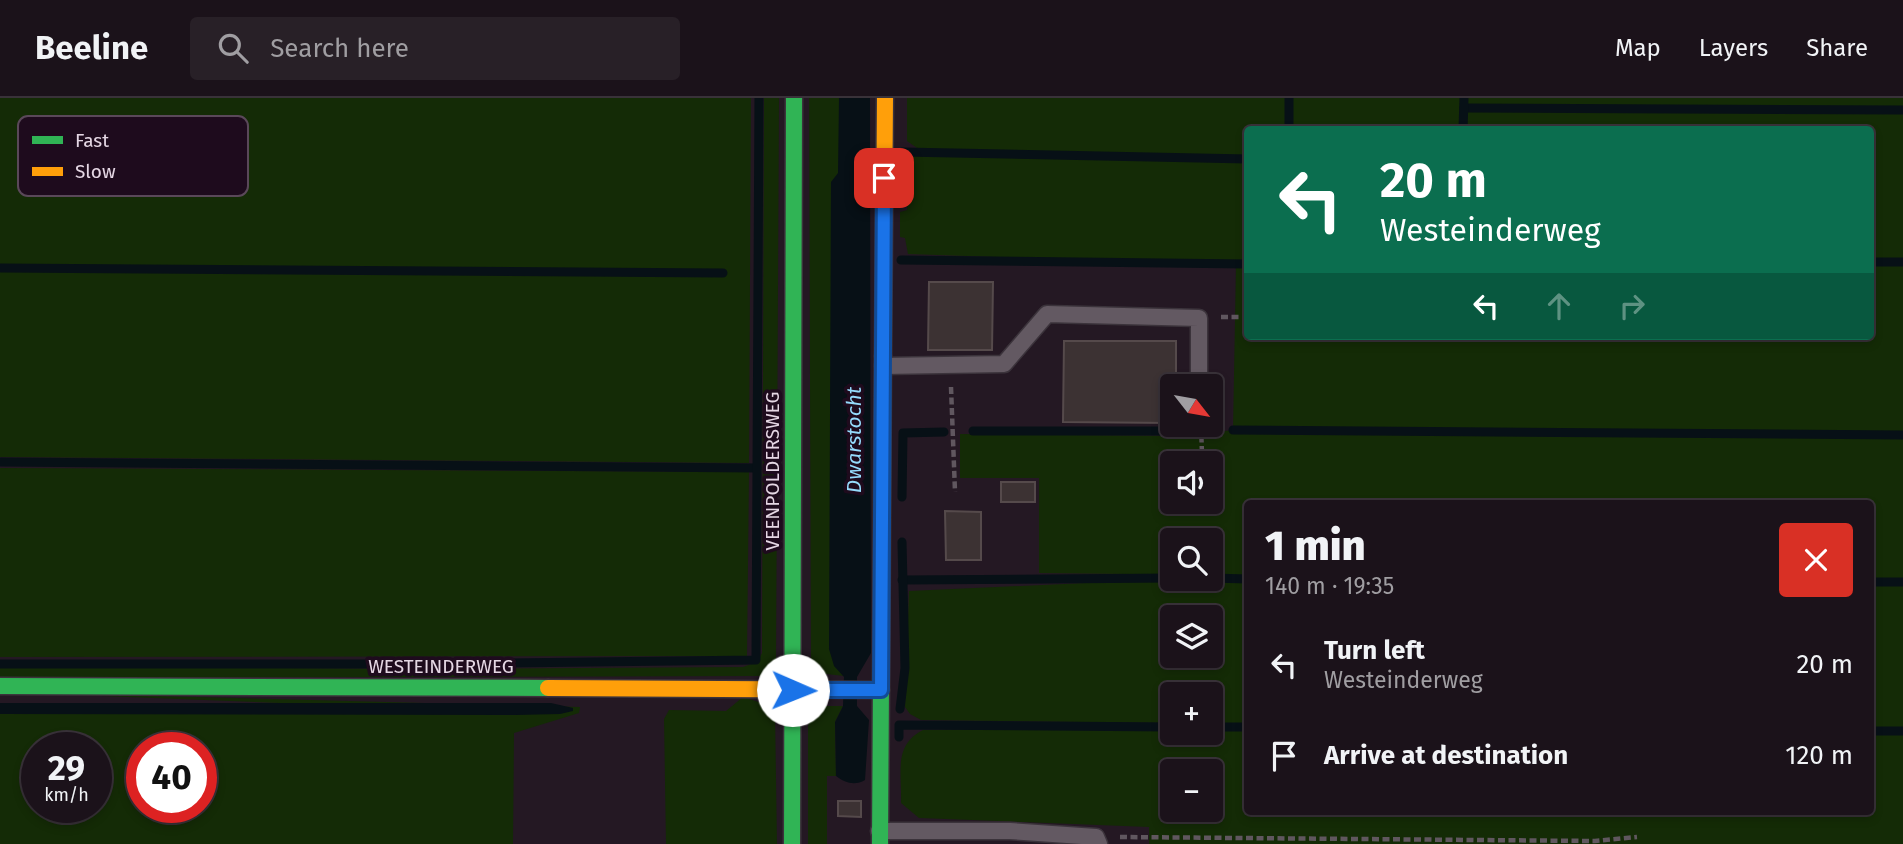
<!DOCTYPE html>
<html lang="en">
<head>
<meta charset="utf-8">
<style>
  body { margin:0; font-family:"Fira Sans",sans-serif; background:#282027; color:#f1f3f6; height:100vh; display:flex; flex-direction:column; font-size:26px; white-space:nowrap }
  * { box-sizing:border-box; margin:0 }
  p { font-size:23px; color:#a09ea2 }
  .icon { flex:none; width:38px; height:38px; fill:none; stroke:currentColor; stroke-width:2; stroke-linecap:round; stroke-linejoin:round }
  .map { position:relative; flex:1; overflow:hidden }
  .panel { position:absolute; left:1244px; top:402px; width:630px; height:315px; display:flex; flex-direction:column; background:#1b121a; border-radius:7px; box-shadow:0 4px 10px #0003,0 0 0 2px #393239 }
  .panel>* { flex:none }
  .guide { position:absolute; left:1244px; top:28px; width:630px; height:214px; border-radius:7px; box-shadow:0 4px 10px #0003,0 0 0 2px #393239; background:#0b6e4f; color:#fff; overflow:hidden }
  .needle { width:46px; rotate:121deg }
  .controls { position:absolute; left:1160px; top:276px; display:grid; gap:14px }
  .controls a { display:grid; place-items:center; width:63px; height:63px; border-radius:7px; background:#1b121a; box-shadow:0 4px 10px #0003,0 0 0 2px #393239; font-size:35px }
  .speed { position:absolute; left:21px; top:634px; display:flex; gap:14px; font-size:35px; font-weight:700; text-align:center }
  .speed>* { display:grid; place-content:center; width:91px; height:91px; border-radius:50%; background:#1b121a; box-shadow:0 4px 10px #0003,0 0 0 2px #393239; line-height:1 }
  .speed small { font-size:18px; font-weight:400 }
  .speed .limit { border:10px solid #d22; background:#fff; color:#111 }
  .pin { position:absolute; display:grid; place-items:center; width:60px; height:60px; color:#fff; margin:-30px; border-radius:14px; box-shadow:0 4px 10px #0006 }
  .me { position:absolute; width:77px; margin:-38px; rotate:91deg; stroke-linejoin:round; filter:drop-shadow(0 0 5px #0008) }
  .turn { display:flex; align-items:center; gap:24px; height:147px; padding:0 21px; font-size:32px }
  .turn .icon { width:91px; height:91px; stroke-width:2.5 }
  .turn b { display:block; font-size:49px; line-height:60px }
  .lanes { display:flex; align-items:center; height:66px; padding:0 21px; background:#0003; justify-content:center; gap:35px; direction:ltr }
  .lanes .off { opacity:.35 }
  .round { display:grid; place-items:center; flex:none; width:74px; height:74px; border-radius:7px; background:#282027 }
  .overview { display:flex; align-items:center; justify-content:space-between; height:119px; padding:0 21px }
  h1 { font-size:42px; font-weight:800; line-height:52px }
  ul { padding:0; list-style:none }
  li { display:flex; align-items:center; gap:21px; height:91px; padding:0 21px }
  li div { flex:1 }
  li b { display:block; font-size:26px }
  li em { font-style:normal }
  header { display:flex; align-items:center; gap:42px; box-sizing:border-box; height:98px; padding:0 35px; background:#1b121a; border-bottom:2px solid #393239 }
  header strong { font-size:33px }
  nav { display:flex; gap:38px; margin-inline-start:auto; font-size:24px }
  .search { width:490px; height:63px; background:#282027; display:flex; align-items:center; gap:18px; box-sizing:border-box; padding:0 24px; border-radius:7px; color:#a09ea2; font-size:26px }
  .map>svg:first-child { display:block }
</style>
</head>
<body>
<header>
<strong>Beeline</strong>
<div class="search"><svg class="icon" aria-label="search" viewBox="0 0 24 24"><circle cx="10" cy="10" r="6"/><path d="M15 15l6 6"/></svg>Search here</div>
<nav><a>Map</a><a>Layers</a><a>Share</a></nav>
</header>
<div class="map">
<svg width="1903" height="746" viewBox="0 0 1903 746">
  <rect width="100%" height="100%" fill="#241823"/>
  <g fill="#142b06" fill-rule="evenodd">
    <path d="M0,0H751L749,365L0,359Z"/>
    <path d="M764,0H779L776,565L766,578L0,580V568L419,571L743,569L757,564L762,555Z"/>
    <path d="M809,0H839L844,578L818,575L811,567Z"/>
    <path d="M907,0H1903V746H1149V729L919,720L901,705C902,675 893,647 923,632L1172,629V635H1211V628H1248V714H1871V406H1248V625H1211V597H1172V625L921,622L910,616L905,609L909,493L1129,483V476L1039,475V380H960V336L1183,338L1233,332L1236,167L908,156L905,140L900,139V114L907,112L908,62L915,57L1215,61L920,52L907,43ZM1248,32H1871V238H1248ZM1172,366H1211V404H1172ZM1172,443H1211V481H1172ZM1172,520H1211V558H1172ZM1172,674H1211V712H1172Z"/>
    <path d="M0,370L749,374L747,558L0,559Z"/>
    <path d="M0,594L580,609L579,615L514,635L513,746H0V616H560ZM37,649H96V709H37ZM142,649H201V709H142Z"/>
    <path d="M743,599L768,607L775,614L777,746H666L664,621L669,612L726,613Z"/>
    <path d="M826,608H843L835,624L836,678H827V746H808V628C812,618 816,613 826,608Z"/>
  </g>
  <g fill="#071016">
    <path d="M839,0H870L871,555L857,579V608L869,622L865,682C855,688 845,685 836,678L835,624L843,608L844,579L834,568L829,551L831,84L838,75Z"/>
    <path d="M0,605H551L573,610V613L560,616L516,617L0,616Z"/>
  </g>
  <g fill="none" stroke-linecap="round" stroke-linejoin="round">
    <g stroke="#071016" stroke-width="9">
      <path d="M1464,10L1903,12"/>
      <path d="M1289,32V0"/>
      <path d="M1463,32L1464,0"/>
      <path d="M903,54L1248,61"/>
      <path d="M901,162L1248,166"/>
      <path d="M1871,164H1903"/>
      <path d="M0,170L723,175"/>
      <path d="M1233,332L1903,337"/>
      <path d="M973,333H1182"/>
      <path d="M0,364L757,370"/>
      <path d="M902,399L903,335L944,334"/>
      <path d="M1211,480L1248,481"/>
      <path d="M902,482L1172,480"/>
      <path d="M1871,484H1903"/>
      <path d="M0,566H419L756,562L759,0"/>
      <path d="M900,611L905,570L902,444"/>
      <path d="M1211,629H1248"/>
      <path d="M1871,633H1903"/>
      <path d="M899,639V627L1172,629"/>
    </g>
  </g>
  <g fill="#3c3233" stroke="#554a4b" stroke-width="2">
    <path d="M929,184H993L992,252H928Z"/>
    <path d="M1064,243H1176V289H1172V325L1063,324Z"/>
    <rect x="1001" y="384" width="34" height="20"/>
    <path d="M945,413L981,414V462H946Z"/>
    <path d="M838,703H861V719L838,718Z"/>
  </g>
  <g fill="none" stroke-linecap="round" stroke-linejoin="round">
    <defs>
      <g id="lane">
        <path d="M883,268L1004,266L1047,216L1199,220V289"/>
        <path d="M879,733H1010L1096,739L1099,746"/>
      </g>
      <g id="fast">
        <path d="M0,588L548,590"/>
        <path d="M792,746L794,0"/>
        <path d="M880,746L883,258"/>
      </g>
      <g id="slow">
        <path d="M883,258L885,0"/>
        <path d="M548,590L881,592"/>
      </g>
    </defs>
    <use href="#lane" stroke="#3b333b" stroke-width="19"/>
    <use href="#fast" stroke="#3b333b" stroke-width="19"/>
    <use href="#slow" stroke="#3b333b" stroke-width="19"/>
    <g stroke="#60575f" stroke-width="4.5" stroke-dasharray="7 3.5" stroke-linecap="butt">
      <path d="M1221,219H1248"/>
      <path d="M951,289L955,394"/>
      <path d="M1201,327L1202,356"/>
      <path d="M1120,739L1595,743L1637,739"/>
    </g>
    <use href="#lane" stroke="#635962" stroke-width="16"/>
    <use href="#fast" stroke="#30b455" stroke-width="16"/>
    <use href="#slow" stroke="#ff9f0a" stroke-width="16"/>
  </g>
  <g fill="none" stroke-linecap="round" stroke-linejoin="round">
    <defs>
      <path id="route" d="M793,592H881L884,80"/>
    </defs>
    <use href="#route" stroke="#114b97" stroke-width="18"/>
    <use href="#route" stroke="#1a73e8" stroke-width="12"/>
  </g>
  <g text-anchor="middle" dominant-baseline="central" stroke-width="7" stroke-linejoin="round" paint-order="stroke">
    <g font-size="19" fill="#e5d7e4" stroke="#1e0b1d">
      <text transform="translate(772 373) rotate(-90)">VEENPOLDERSWEG</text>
      <text x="441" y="568">WESTEINDERWEG</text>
    </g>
    <g font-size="21" font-style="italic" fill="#95dbfc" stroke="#1e0b1d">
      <text transform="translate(854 342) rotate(-90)">Dwarstocht</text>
    </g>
  </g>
  <rect x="18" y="18" width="230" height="80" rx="10" fill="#1e0b1d" stroke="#5a4859" stroke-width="2"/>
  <rect x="32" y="38" width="31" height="8" fill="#30b455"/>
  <rect x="32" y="69" width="31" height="9" fill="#ff9f0a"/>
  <g font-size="19" fill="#e5d7e4">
    <text x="75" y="49">Fast</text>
    <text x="75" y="80">Slow</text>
  </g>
</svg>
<div class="controls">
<a><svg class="needle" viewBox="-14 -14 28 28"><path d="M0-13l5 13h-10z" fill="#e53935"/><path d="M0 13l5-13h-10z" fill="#a09ea2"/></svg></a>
<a><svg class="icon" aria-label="sound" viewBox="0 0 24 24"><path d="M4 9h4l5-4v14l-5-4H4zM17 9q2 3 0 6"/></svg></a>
<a><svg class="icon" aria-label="search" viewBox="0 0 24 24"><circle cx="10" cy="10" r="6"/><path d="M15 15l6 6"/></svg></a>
<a><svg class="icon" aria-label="layers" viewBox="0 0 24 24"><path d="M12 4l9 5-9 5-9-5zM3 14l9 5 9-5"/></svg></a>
<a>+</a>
<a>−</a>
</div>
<div class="speed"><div>29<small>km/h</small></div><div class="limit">40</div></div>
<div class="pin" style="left:884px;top:80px;background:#d93025"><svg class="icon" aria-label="arrive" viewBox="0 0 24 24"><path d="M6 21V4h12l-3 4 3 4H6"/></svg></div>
<svg class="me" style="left:793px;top:592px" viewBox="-20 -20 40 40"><circle r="19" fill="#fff"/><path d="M0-13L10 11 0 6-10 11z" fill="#1a73e8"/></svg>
<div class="guide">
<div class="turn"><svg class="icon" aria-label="left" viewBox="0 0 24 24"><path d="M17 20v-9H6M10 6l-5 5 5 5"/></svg><div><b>20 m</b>Westeinderweg</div></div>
<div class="lanes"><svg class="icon" aria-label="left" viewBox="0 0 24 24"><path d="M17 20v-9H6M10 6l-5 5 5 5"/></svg><svg class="icon off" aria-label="ahead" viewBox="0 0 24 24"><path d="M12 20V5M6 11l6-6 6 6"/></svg><svg class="icon off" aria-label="right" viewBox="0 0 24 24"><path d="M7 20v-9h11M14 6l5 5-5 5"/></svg></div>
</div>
<section class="panel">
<div class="overview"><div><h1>1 min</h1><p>140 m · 19:35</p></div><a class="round" style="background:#d93025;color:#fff"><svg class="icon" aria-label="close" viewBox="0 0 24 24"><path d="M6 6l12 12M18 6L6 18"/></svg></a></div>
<ul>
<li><svg class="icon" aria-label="left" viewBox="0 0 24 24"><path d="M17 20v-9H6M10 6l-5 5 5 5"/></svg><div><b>Turn left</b><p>Westeinderweg</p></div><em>20 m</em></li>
<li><svg class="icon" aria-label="arrive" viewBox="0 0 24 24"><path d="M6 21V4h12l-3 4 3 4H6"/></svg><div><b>Arrive at destination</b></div><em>120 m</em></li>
</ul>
</section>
</div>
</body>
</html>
